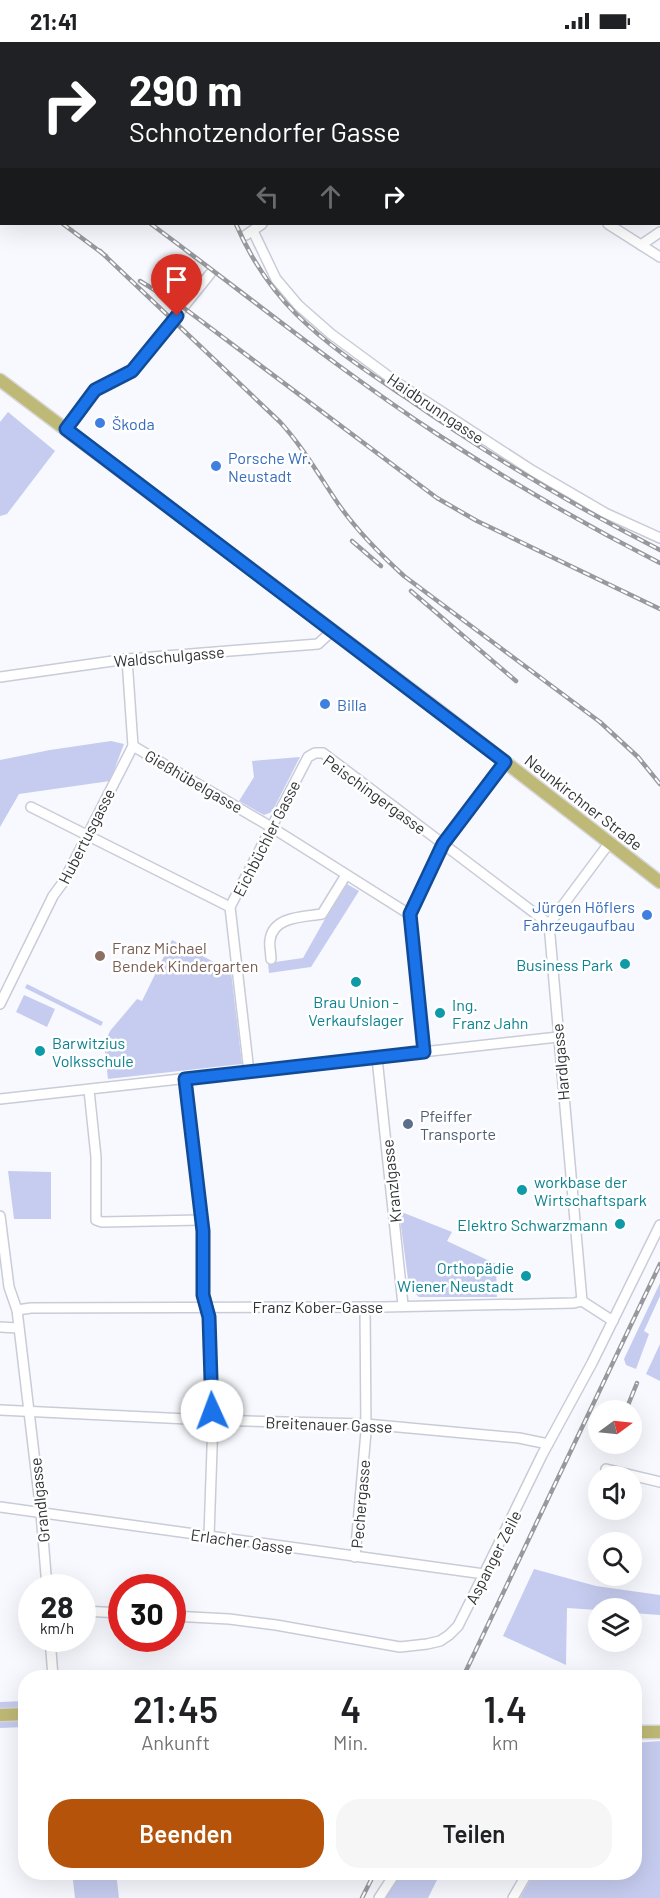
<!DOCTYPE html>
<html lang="de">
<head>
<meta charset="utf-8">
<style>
  body { margin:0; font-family:Barlow,sans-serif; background:#f6f6f6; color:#202124; height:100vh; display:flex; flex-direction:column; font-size:22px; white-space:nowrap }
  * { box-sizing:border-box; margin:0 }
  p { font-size:20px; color:#757577 }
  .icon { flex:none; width:33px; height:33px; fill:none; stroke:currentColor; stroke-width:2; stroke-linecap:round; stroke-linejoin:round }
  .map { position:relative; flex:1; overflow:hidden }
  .panel { position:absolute; left:18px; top:1628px; width:624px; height:210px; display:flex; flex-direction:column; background:#fff; border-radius:24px; box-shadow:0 6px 24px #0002 }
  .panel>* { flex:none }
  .banner { position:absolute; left:0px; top:0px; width:660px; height:183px; box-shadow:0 6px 24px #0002; background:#202124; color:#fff; overflow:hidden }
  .needle { width:39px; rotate:75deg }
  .controls { position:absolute; left:588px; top:1358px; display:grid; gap:12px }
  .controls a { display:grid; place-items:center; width:54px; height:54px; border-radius:50%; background:#fff; box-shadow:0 6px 24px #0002; font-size:30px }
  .speed { position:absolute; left:18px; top:1532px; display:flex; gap:12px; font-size:30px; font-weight:700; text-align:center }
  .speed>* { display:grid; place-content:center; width:78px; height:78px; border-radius:50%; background:#fff; box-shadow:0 6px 24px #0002; line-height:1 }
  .speed small { font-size:15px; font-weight:400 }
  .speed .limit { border:9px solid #d22; background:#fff; color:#111 }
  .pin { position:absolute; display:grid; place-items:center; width:51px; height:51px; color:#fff; margin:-62px -26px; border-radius:50% 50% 50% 0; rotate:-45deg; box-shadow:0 0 6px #0007 }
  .pin .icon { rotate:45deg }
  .me { position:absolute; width:66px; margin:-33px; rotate:358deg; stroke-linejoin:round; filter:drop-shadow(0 0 4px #0008) }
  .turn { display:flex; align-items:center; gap:21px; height:126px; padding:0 30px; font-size:27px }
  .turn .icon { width:78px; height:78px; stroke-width:2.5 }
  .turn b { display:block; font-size:42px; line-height:51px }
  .lanes { display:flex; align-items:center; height:57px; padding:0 30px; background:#0003; justify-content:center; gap:30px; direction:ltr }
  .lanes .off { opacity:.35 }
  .eta { display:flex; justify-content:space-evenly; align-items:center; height:102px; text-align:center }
  .eta b { font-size:36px; font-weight:600; line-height:42px }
  .cta { display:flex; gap:12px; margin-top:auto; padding:12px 30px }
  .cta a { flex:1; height:69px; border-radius:24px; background:#b45309; color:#fff; font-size:24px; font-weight:600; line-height:69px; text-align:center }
  .cta a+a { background:#f6f6f6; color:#202124 }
  .status { display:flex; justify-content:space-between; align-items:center; height:42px; padding:0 30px; background:#fff; direction:ltr }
  .status svg { height:16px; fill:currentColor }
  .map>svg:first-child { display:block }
</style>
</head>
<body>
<div class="status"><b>21:41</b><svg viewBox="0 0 49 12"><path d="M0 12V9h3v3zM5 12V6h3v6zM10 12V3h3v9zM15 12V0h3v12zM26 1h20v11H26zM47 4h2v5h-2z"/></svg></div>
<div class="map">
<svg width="660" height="1856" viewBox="0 0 660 1856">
  <rect width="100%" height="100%" fill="#f8f9fe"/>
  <g fill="#c6ccef">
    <path d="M8,370L55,409L7,472L0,474V380Z"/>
    <path d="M111,699L124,702L110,739L19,752L0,785V718L50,708Z"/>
    <path d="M300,715L272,770L264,773L239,759L254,735L252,719Z"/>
    <path d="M347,842L359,849L311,925L269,931L268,921L303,916L344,843Z"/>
    <path d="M172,898L231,929L242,1022L108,1037L104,1002L110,989L137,957L142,959Z"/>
    <path d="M27,942L103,980L101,984L25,946Z"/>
    <path d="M24,953L55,967L47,985L16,970Z"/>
    <path d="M8,1129L51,1130V1177H14Z"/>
    <path d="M399,1169L452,1190L447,1199L496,1222L497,1255H419L409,1245Z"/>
    <path d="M660,1241V1254L644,1289L649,1292L636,1327L626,1323L624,1317Z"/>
    <path d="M660,1302V1339L646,1332Z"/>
    <path d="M534,1527L596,1544L660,1553V1573L632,1571V1566H598V1568L567,1566L566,1623L503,1594Z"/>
    <path d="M25,1659V1685L0,1686V1660Z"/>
    <path d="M660,1699V1856H520L535,1830H634L635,1701Z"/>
    <path d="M72,1830H116L119,1856H75Z"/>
    <path d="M396,1830H441L428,1856H379Z"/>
  </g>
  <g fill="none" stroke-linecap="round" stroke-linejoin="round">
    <defs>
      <g id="minor">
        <path d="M316,0L318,2"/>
        <path d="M396,2L397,0"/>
        <path d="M658,79H660"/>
        <path d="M608,182L660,215"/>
        <path d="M253,189L276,237L298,263L331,292L399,342L533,429L605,471L660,496"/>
        <path d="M246,193L262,182"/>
        <path d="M641,203L660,190"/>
        <path d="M66,387L95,348L132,329L210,232"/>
        <path d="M0,635L127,617L318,602L333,588"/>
        <path d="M133,704L271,785L409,872"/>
        <path d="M31,765L230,865"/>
        <path d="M271,917C271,911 269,904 270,898C273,874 304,875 322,872L346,833"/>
        <path d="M0,962L53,854L64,839L133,704L127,617"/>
        <path d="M424,1010L409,872L446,797L505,720"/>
        <path d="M377,1016L403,1263"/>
        <path d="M249,1030L230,865L308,715L315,711H323L549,882"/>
        <path d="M185,1037L203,1189V1253L209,1275L213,1378L209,1494"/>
        <path d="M89,1048L96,1115V1178L102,1180L201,1178"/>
        <path d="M0,1057L558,995"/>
        <path d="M0,1174L9,1245L17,1268L41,1471L47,1545"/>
        <path d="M582,1259L549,882L610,800"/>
        <path d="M17,1268L31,1266L383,1265L574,1261L582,1259L613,1279"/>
        <path d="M0,1285L18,1286"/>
        <path d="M0,1368L209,1378L366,1382L519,1396L548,1402"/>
        <path d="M606,1427L660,1440"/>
        <path d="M0,1465L484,1532"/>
        <path d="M355,1515L366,1390L365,1265"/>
        <path d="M82,1569L122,1571"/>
        <path d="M172,1574L229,1577L276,1583L400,1605L427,1602L440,1599L449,1593L458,1584L484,1532L542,1413L592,1321L660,1183"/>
        <path d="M50,1596L53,1635"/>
        <path d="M379,1856L396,1830"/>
        <path d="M513,1856L528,1830"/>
      </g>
      <g id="major">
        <path d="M0,338L442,671L660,840"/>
        <path d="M0,1673L26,1672"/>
        <path d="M634,1690H660"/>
      </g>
    </defs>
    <use href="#minor" stroke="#c9ccd8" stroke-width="12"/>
    <use href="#major" stroke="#d6d6d7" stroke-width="15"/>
    <use href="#minor" stroke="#fff" stroke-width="9"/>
    <use href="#major" stroke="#bfb977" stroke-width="12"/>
    <defs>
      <g id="rail">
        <path d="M222,2V0"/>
        <path d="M0,68L2,69"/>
        <path d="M0,134L2,135"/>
        <path d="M63,182L106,214"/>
        <path d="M151,182C247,253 340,329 440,394C511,440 585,483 660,521"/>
        <path d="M236,182C250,215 271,247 296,272C328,304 368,330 405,355C487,412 572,463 660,508"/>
        <path d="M100,209L280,380C303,405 320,435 339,463C358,490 380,512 404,534L600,680L638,715L660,742"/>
        <path d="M140,239L184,266L437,456L477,479L660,567"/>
        <path d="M352,499L381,524"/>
        <path d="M411,549L516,639"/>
        <path d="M626,1368L637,1341"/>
        <path d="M611,1402V1401"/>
        <path d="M463,1635L660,1222"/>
        <path d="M362,1856L375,1830"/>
      </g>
    </defs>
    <use href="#rail" stroke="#98999d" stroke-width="4.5"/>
    <use href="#rail" stroke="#fff" stroke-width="2" stroke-dasharray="7" stroke-linecap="butt"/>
  </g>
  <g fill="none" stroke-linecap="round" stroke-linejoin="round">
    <defs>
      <path id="route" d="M177,274L132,329L95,348L66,387L505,720L443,802L410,872L424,1010L185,1037L203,1189V1253L209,1275L212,1369"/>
    </defs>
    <use href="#route" stroke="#114b97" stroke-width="15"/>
    <use href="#route" stroke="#1a73e8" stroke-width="10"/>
  </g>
  <g fill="#3f7fe0" stroke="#fff" stroke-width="2">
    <circle cx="100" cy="381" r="6"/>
    <circle cx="216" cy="424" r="6"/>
    <circle cx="325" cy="662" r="6"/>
    <circle cx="647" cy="873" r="6"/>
  </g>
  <circle fill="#8d6e63" stroke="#fff" stroke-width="2" cx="100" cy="914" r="6"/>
  <g fill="#0f9aa8" stroke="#fff" stroke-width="2">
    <circle cx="625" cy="922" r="6"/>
    <circle cx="356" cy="940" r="6"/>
    <circle cx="440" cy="971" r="6"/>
    <circle cx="40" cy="1009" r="6"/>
    <circle cx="522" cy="1148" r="6"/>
    <circle cx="620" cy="1182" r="6"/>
    <circle cx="526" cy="1234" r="6"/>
  </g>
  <circle fill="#5c6f8a" stroke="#fff" stroke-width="2" cx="408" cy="1082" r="6"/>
  <g text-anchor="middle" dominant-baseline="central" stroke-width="5" stroke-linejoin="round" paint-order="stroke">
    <g font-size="16" fill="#323337" stroke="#fff">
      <text transform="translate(436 366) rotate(34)">Haidbrunngasse</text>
      <text transform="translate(169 614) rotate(-5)">Waldschulgasse</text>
      <text transform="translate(194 739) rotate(30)">Gießhübelgasse</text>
      <text transform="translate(375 752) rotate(36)">Peischingergasse</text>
      <text transform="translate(584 760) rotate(38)">Neunkirchner Straße</text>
      <text transform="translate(86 794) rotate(-63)">Hubertusgasse</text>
      <text transform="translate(266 796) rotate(-63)">Eichbüchler Gasse</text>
      <text transform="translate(560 1020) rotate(-95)">Hardlgasse</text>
      <text transform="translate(391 1139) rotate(-96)">Kranzlgasse</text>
      <text x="318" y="1264">Franz Kober-Gasse</text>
      <text transform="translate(329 1382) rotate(2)">Breitenauer Gasse</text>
      <text transform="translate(39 1458) rotate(-96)">Grandlgasse</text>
      <text transform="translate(360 1462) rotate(-85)">Pechergasse</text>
      <text transform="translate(242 1499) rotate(8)">Erlacher Gasse</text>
      <text transform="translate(493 1515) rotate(-63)">Aspanger Zeile</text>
    </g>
    <g font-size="16" fill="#366cbe" stroke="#fff" text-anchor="start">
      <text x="112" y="381">Škoda</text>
      <text x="228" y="415">Porsche Wr.<tspan x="228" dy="18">Neustadt</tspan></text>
      <text x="337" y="662">Billa</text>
      <text x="635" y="864" text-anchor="end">Jürgen Höflers<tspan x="635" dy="18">Fahrzeugaufbau</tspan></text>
    </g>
    <g font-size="16" fill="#785e54" stroke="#fff" text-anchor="start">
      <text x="112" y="905">Franz Michael<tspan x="112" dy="18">Bendek Kindergarten</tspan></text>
    </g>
    <g font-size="16" fill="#0d838f" stroke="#fff" text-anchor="end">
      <text x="613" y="922">Business Park</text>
      <text x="356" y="959" text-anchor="middle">Brau Union -<tspan x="356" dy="18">Verkaufslager</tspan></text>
      <text x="452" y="962" text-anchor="start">Ing.<tspan x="452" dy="18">Franz Jahn</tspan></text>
      <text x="52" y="1000" text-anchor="start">Barwitzius<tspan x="52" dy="18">Volksschule</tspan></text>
      <text x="534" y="1139" text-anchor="start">workbase der<tspan x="534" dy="18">Wirtschaftspark</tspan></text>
      <text x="608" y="1182">Elektro Schwarzmann</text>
      <text x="514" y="1225">Orthopädie<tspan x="514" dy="18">Wiener Neustadt</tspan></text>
    </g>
    <g font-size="16" fill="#4e5e75" stroke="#fff" text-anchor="start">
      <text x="420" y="1073">Pfeiffer<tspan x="420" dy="18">Transporte</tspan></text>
    </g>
  </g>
</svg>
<div class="controls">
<a><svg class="needle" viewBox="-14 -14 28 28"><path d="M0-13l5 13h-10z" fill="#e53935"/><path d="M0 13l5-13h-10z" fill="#757577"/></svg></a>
<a><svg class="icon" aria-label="sound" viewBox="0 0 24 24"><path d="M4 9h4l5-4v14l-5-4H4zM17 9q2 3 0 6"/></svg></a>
<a><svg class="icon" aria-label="search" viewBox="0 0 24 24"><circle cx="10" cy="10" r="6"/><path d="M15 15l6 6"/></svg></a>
<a><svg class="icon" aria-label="layers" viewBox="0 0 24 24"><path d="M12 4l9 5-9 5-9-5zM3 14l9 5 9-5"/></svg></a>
</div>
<div class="speed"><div>28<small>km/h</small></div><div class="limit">30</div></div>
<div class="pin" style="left:177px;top:274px;background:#d93025"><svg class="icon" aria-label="arrive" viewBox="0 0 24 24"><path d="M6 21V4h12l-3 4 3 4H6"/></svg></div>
<svg class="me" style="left:212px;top:1369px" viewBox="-20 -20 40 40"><circle r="19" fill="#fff"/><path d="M0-13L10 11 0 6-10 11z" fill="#1a73e8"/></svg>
<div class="banner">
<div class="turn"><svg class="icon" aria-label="right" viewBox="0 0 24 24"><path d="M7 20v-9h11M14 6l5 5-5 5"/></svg><div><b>290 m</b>Schnotzendorfer Gasse</div></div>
<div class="lanes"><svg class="icon off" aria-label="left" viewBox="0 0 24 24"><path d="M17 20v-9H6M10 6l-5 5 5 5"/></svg><svg class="icon off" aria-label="ahead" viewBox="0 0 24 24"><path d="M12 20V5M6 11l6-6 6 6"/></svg><svg class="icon" aria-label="right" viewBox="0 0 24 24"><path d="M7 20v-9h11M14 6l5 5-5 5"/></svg></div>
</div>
<section class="panel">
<div class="eta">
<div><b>21:45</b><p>Ankunft</p></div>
<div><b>4</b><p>Min.</p></div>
<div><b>1.4</b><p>km</p></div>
</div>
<div class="cta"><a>Beenden</a><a>Teilen</a></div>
</section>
</div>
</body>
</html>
